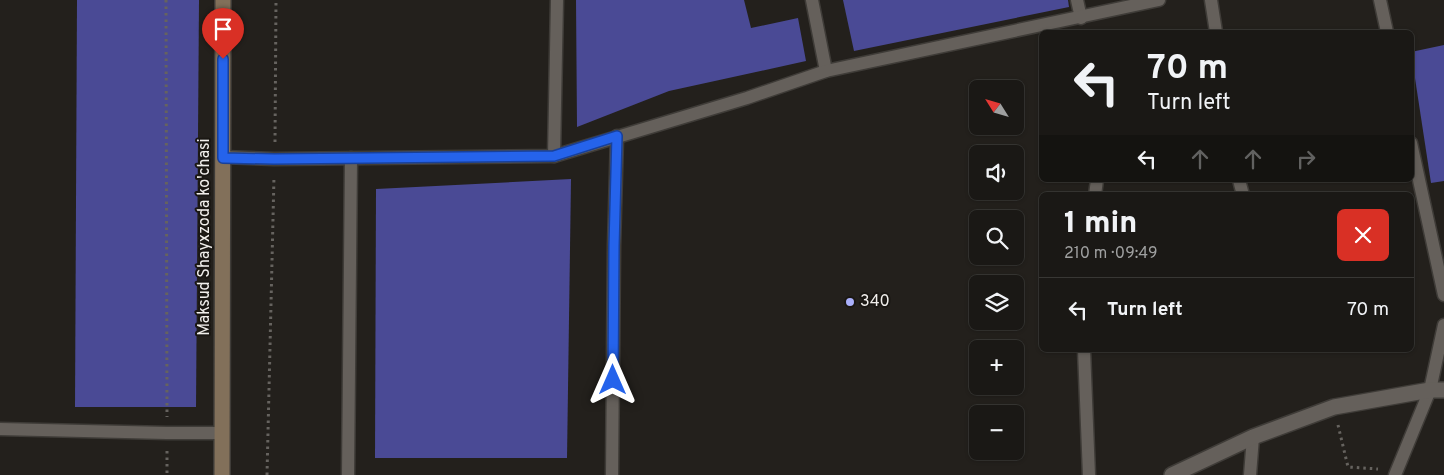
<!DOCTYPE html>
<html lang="en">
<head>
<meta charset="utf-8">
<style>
  body { margin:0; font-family:Overpass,sans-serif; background:#23211e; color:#f1f3f6; height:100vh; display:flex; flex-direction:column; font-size:19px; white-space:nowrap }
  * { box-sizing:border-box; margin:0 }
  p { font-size:16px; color:#9fa0a0 }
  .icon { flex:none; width:28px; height:28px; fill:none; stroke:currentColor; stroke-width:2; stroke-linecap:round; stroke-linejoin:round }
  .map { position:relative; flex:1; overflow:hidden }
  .panel { position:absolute; left:1039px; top:192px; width:375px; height:160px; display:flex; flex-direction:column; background:#1a1815; border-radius:8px; box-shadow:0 1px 4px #0004,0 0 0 1px #383734 }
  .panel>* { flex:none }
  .guide { position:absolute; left:1039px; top:30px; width:375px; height:152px; border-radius:8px; box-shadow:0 1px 4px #0004,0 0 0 1px #383734; background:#1a1815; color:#f1f3f6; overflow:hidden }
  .needle { width:32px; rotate:307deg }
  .fabs { position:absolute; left:969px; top:80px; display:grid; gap:10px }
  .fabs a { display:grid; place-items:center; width:55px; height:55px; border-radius:8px; background:#1a1815; box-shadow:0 1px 4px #0004,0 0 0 1px #383734; font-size:25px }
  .pin { position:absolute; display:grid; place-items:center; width:42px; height:42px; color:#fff; margin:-51px -21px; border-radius:50% 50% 50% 0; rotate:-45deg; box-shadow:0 0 5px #0007 }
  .pin .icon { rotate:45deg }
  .me { position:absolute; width:55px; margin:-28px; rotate:0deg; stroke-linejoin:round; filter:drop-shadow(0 0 4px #0008) }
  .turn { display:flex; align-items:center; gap:18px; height:105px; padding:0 25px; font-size:22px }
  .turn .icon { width:65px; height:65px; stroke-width:2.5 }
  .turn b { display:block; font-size:35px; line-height:42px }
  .lanes { display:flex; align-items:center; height:48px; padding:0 25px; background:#0003; justify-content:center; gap:25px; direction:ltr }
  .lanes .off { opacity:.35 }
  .round { display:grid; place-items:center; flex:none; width:52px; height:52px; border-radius:8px; background:#23211e }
  .summary { display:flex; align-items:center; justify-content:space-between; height:85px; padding:0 25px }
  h1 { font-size:30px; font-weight:800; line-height:38px }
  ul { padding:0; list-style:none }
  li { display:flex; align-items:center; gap:15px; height:65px; padding:0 25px; border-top:1px solid #383734 }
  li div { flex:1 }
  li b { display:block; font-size:19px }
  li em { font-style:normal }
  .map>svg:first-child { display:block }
</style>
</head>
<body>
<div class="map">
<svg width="1444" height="475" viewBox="0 0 1444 475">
  <rect width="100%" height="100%" fill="#23201c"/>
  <g fill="#4a4a95">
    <path d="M77,0H199L196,407H75Z"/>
    <path d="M576,0H744L751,28L798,18L806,61L669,91L577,127Z"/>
    <path d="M843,0H1068L1069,7L854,51Z"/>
    <path d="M1444,45V181L1431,183L1411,52Z"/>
    <path d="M571,179L567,458H375L376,189Z"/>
  </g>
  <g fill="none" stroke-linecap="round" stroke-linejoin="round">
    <defs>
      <g id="lane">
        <path d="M812,0L826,71"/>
        <path d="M1077,0L1081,18"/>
        <path d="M1211,0L1216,32"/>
        <path d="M1380,0L1387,32"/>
        <path d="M1411,143L1444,295"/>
        <path d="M554,156L557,0"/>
        <path d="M223,157L274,159L554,156L747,98L826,71L1159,0"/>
        <path d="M1239,180L1243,195"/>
        <path d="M1095,195L1097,180"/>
        <path d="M1084,350L1089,475"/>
        <path d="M0,429L167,433H222"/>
        <path d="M348,475L351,158"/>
        <path d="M612,475L614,246L617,136"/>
        <path d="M1250,475L1253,437"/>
        <path d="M1395,475L1430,390L1444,325"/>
      </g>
      <path id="street" d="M1172,475L1253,437L1334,407L1430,390H1444"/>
      <path id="secondary" d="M222,475L223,0"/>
    </defs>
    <use href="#lane" stroke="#3f3c38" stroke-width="15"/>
    <use href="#street" stroke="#3f3c38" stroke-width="18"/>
    <use href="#secondary" stroke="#3f3c38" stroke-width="18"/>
    <g stroke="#66635f" stroke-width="3" stroke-dasharray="2.5 4" stroke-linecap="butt">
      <path d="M166,0L167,417"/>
      <path d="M275,142L276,0"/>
      <path d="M1338,425L1348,467L1378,469"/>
      <path d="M167,451V475"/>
      <path d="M267,475L274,176"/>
    </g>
    <use href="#lane" stroke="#65605b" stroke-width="12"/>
    <use href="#street" stroke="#65605b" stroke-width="15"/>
    <use href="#secondary" stroke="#82705a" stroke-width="15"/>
  </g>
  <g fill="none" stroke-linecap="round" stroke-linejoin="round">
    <defs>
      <path id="route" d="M223,59V158L274,159L554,156L617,136L614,246L613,380"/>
    </defs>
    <use href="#route" stroke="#184099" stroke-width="12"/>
    <use href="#route" stroke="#2563eb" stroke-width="9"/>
  </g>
  <circle fill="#aab0fb" stroke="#1a1713" stroke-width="2" cx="850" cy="302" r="5"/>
  <g text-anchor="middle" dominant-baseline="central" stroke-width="4" stroke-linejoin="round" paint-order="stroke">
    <g font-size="16" fill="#f0eeeb" stroke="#1a1713">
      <text transform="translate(205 237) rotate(-90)">Maksud Shayxzoda ko'chasi</text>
    </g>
    <g font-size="16" fill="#f0eeeb" stroke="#1a1713" text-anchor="start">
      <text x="860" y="302">340</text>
    </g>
  </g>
</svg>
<div class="fabs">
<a><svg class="needle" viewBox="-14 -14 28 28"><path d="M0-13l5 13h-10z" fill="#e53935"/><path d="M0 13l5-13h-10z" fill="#9fa0a0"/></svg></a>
<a><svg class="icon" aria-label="sound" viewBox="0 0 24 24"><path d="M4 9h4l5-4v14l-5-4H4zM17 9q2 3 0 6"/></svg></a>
<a><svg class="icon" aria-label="search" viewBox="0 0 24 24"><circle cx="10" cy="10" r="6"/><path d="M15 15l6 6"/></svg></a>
<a><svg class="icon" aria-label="layers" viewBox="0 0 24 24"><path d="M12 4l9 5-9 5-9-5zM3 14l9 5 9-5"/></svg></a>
<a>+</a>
<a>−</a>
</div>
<div class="pin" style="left:223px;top:59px;background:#d93025"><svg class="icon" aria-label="arrive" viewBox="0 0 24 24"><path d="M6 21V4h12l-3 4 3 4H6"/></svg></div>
<svg class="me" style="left:613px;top:380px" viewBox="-20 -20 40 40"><path d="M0-17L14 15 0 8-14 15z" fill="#2563eb" stroke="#fff" stroke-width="4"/></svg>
<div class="guide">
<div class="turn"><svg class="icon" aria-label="left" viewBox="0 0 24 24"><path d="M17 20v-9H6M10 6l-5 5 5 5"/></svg><div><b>70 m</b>Turn left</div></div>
<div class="lanes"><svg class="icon" aria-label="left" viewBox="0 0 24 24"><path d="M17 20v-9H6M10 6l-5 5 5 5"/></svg><svg class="icon off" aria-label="ahead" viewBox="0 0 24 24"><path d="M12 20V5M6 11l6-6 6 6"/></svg><svg class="icon off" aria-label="ahead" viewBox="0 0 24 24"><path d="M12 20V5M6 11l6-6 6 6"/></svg><svg class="icon off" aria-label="right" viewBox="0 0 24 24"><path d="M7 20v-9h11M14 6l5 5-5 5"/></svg></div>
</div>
<section class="panel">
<div class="summary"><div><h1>1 min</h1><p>210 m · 09:49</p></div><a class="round" style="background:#d93025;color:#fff"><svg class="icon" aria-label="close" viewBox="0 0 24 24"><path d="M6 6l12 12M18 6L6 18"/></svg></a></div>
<ul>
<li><svg class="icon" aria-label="left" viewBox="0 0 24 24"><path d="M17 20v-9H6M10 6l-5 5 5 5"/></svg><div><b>Turn left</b></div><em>70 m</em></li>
</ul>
</section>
</div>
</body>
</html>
